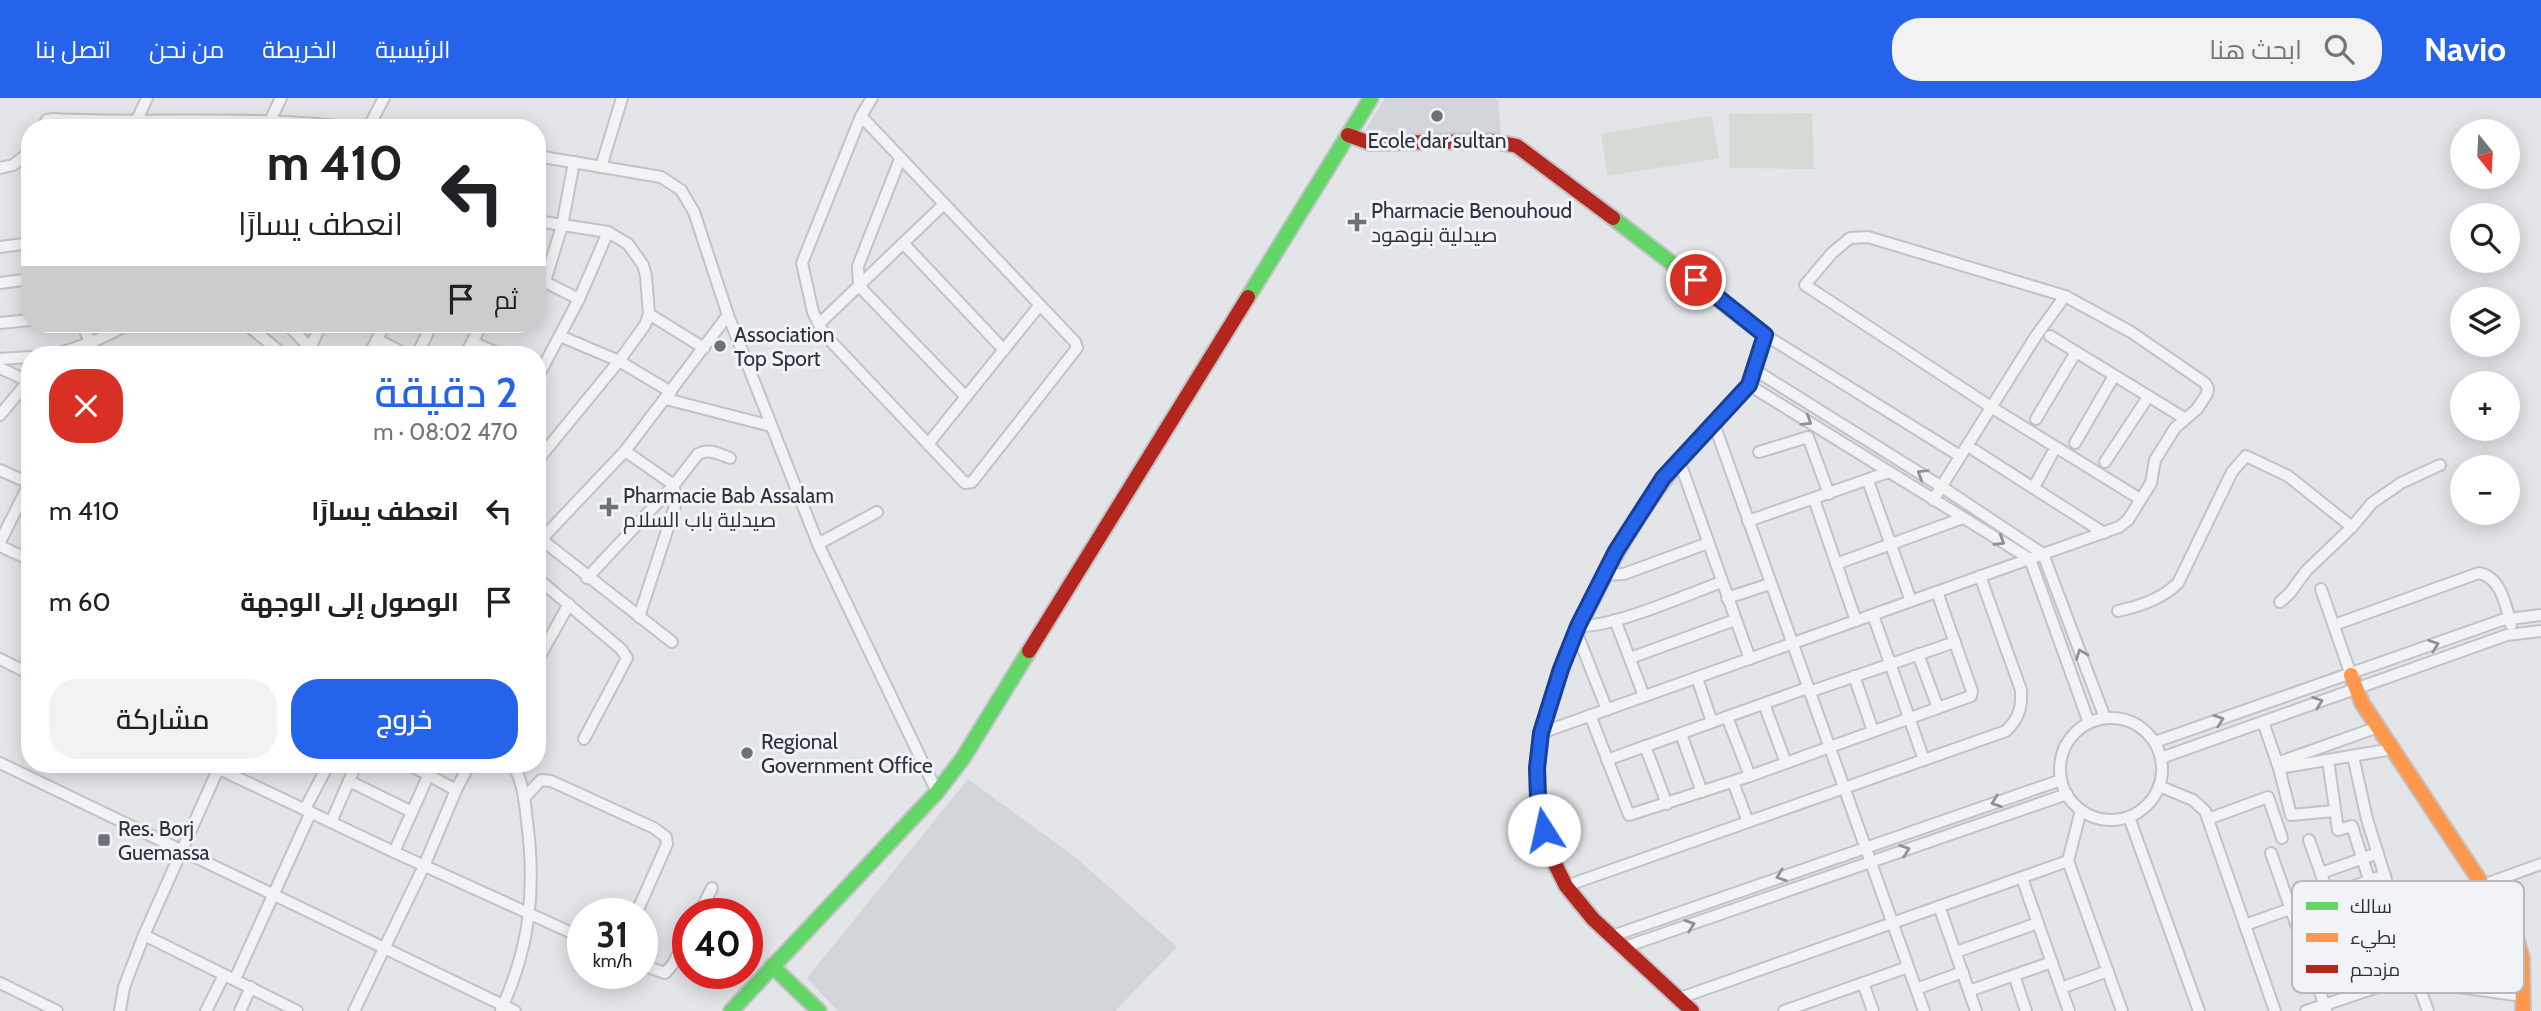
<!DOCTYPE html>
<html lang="ar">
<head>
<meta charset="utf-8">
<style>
  body { margin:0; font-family:Cabin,Cairo,sans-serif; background:#f2f2f2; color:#202124; direction:rtl; height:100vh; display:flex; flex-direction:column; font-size:26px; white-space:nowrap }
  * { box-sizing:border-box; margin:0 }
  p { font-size:23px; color:#757577 }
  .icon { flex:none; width:38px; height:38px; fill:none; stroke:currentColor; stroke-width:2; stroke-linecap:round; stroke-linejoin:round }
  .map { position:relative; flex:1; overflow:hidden; direction:ltr }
  .side { position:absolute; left:21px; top:248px; width:525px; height:427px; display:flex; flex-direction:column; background:#fff; border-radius:28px; box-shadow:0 4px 18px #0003; direction:rtl }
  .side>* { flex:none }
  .banner { position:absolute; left:21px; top:21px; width:525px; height:214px; border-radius:28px; box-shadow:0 4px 18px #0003; direction:rtl; background:#fff; color:#202124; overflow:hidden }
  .needle { width:46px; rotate:162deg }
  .controls { position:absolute; left:2450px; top:21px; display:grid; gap:14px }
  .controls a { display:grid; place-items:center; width:70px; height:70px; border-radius:50%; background:#fff; box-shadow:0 4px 18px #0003; font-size:35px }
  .speed { position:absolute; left:567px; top:800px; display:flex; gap:14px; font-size:35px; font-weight:700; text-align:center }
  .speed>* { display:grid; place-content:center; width:91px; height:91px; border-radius:50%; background:#fff; box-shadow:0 4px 18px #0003; line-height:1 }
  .speed small { font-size:18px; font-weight:400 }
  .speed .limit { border:10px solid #d22; background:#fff; color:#111 }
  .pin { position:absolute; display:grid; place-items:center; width:60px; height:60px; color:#fff; margin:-30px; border:4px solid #fff; border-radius:50%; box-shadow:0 2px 7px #0007 }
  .me { position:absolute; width:77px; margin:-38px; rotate:350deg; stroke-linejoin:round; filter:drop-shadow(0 0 5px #0008) }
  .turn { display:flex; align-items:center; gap:24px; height:147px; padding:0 28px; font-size:32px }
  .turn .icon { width:91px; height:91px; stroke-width:2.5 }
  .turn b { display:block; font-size:49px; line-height:60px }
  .then { display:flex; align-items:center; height:66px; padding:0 28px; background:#0003; gap:14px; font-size:26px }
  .round { display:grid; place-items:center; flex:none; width:74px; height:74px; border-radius:28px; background:#f2f2f2 }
  .overview { display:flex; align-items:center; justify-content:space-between; height:119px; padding:0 28px }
  h1 { font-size:42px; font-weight:600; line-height:52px; color:#2563eb }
  .primary-button { display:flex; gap:14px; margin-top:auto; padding:14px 28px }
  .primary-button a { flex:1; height:80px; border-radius:28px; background:#2563eb; color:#fff; font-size:28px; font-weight:600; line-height:80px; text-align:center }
  .primary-button a+a { background:#f2f2f2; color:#202124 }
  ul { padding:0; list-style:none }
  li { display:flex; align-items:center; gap:21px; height:91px; padding:0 28px }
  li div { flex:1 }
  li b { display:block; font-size:26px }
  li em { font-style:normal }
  header { display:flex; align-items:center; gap:42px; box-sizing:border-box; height:98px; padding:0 35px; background:#2563eb; color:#fff }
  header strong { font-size:33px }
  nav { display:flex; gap:38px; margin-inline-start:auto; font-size:24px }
  .search { width:490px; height:63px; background:#f2f2f2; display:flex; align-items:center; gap:18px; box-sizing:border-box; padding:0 24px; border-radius:28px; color:#757577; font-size:26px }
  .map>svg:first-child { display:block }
</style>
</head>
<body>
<header>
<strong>Navio</strong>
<div class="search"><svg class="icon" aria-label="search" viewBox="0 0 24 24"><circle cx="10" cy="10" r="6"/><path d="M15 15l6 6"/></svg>ابحث هنا</div>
<nav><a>الرئيسية</a><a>الخريطة</a><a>من نحن</a><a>اتصل بنا</a></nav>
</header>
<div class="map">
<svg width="2541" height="913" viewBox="0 0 2541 913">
  <rect width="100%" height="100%" fill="#e3e5e8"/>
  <g fill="#d2d5da">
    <path d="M1385,0H1494L1498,2L1501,39L1365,33Z"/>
    <path d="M968,681L1075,759L1177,849L1115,913H838L807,880Z"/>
  </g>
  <g fill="#d4dbd4">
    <path d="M1812,15L1814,71L1729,70V16Z"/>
    <path d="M1710,18L1712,19L1719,60L1608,78L1601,36Z"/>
  </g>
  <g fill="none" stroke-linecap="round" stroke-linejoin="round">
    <defs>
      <g id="street">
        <path d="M861,18L1075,244L1077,250L972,384L965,385L824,236L813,214L802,165L861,18L872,0"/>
        <path d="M270,23L281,0"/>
        <path d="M136,24L147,0"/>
        <path d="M42,30L47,22L53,21C154,26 256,17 357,30"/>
        <path d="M368,30L384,0"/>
        <path d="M537,58L661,79L681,92L694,114L728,217L818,446L937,694"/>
        <path d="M900,61L858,168L859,188L966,299"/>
        <path d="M601,69L622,0"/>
        <path d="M0,70L13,67L30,54"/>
        <path d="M537,123L608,134L628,146L643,167L646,178L649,216L645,227L619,263L537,363"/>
        <path d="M903,145L1004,252"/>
        <path d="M0,149L30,145"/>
        <path d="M537,180L579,201L541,273L537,272"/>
        <path d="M545,183L562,128L574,64"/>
        <path d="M0,185L30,181"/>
        <path d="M579,201L608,134"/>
        <path d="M649,216L704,250"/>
        <path d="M0,225L30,222"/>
        <path d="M82,226L96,257"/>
        <path d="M246,226L284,257"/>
        <path d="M287,226L317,257"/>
        <path d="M482,226L472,244L502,257"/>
        <path d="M819,226L943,107"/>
        <path d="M1765,237L1960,358"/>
        <path d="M560,238L619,263L671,294"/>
        <path d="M2050,238L2184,320"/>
        <path d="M378,242L407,257"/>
        <path d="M308,255L321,226"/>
        <path d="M46,257C69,255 108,238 128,226"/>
        <path d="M369,257L385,226"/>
        <path d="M417,257L428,234L424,226"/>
        <path d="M465,257L472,244"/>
        <path d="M0,261L30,259"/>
        <path d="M0,270L28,283"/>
        <path d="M1755,272L1942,389L2043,456L2105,620"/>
        <path d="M1749,287L2030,461L2089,625"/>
        <path d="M666,301L771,328"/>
        <path d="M0,317L30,281"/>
        <path d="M2036,321L2076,254"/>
        <path d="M1713,323L1924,913"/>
        <path d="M2075,345L2114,278"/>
        <path d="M928,346L1039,208"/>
        <path d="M1974,352L2104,435"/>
        <path d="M1759,354L1808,339L1829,396"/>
        <path d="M1679,362L1750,561"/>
        <path d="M2105,364L2148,299"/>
        <path d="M0,372L29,385"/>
        <path d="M1868,383L1911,503"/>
        <path d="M2034,389L2052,356"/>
        <path d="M1814,401L1856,523"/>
        <path d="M1933,402L2036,238L2065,198"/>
        <path d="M1748,423L1889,374"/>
        <path d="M537,438L672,544"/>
        <path d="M0,444L30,384"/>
        <path d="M537,446L625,353L728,217"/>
        <path d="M818,446L877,414"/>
        <path d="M0,448L30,462"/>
        <path d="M1836,466L1963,420"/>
        <path d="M1603,477L1624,476L1708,445"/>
        <path d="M537,480L621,551L627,560L584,641"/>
        <path d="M587,480L674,387L625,353"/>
        <path d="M2321,491L2351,577"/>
        <path d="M1727,500L1770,486"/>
        <path d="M2280,504L2290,495L2306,473L2352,429L2372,405L2401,385L2440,367"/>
        <path d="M2118,513C2140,508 2162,501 2178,485L2232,374L2246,358L2288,378L2352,429"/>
        <path d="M1873,517L1924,662"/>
        <path d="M639,519L675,408L674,387L698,356C709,350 719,356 730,360"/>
        <path d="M1615,522L1644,598"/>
        <path d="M2334,527L2479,475C2501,479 2506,508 2511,527"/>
        <path d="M1579,528C1615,529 1685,497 1722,484"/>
        <path d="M1576,533L1607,612"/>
        <path d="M1918,556L1938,610"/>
        <path d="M1630,560L1735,522"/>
        <path d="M0,561L30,576"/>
        <path d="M537,563L569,506"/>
        <path d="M1854,578L1873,633"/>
        <path d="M1697,580L1712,624"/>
        <path d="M1809,594L1955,544"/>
        <path d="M1764,606L1786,665"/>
        <path d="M1590,617L1629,717L1750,678L1971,598L1972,593L1937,494"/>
        <path d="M1727,619L1750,678"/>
        <circle cx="2111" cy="671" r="51"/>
        <path d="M2263,624L2279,670L2291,717L2334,713"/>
        <path d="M1541,635L2119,429L2128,422L2151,385L2155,362L2175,330L2197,311L2207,296L2208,290L2205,285L2131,234L2065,198L1868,139L1850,140L1832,155L1805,187L1991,309L2140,401"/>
        <path d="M1681,636L1702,694"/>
        <path d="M2155,644L2502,522L2541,517"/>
        <path d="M1645,648L1667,706"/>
        <path d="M2353,658L2367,721L2386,782"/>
        <path d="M2161,660L2507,537L2541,533"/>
        <path d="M1607,662L1807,590"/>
        <path d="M2328,662L2338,732L2352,728L2374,797"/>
        <path d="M0,665L515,913"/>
        <path d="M2277,665L2378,629"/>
        <path d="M211,667L394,754L583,840"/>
        <path d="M410,667L456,692L469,667"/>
        <path d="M2279,670L2393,651"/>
        <path d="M349,683L412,714L429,676"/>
        <path d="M1733,684L1748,724"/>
        <path d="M2159,688L2193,702L2205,713L2275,913"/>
        <path d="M524,700L541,682L551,683L654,730L666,739L667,746L636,816"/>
        <path d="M305,711L328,667"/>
        <path d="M2081,712L2068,763L2122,913"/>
        <path d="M2129,719L2199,913"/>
        <path d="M2208,721L2268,699L2282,740"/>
        <path d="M331,724L356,667"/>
        <path d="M2309,742L2347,849"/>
        <path d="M394,754L412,714"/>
        <path d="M2271,755L2326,911"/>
        <path d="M2321,775L2378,755"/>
        <path d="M2022,780L2069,913"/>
        <path d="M2483,787L2541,766"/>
        <path d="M1566,788L2006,633C2019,620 2022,610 2021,592L1980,478"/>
        <path d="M1939,808L1976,913"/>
        <path d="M2334,811L2394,790L2415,848L2410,882"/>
        <path d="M699,816L712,790"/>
        <path d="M2245,827L2385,777"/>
        <path d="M144,837L297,913"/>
        <path d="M1612,838L2061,682"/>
        <path d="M2412,840L2487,851"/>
        <path d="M2356,846L2372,891"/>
        <path d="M1625,849L2067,696"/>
        <path d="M1956,854L2038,825"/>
        <path d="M2309,862L2407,828"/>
        <path d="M642,867L665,875L673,866L688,837"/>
        <path d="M2014,877L2026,913"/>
        <path d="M235,881L311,714"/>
        <path d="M2417,883L2428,913"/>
        <path d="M0,885L57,913"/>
        <path d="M1863,885L1873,913"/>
        <path d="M2061,890L2108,873"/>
        <path d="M1916,891L1963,874"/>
        <path d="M1969,893L2052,864"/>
        <path d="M1680,900L2068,763"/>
        <path d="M501,912C530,849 536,792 527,723C525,704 523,683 513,667"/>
        <path d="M120,913L124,889L144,837L220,667"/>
        <path d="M206,913L224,877"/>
        <path d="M240,913L251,889"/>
        <path d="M354,913L424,768L456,692"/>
        <path d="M1784,913L1908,869"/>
        <path d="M2306,913L2402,881L2522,898"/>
      </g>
      <g id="fast">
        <path d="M1613,120L1765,237L1749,287L1691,350"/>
        <path d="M1248,199L1371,0"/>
        <path d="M772,868L819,913"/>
        <path d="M731,913L937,694L963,660L1029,553"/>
      </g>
      <g id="slow">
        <path d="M2351,577L2362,605L2515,836L2522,860L2523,913"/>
        <path d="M1558,580C1567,552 1580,526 1593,500C1620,446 1650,395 1691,350"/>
      </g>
      <g id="jam">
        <path d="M1348,37L1370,45L1493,43L1517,48L1613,120"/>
        <path d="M1029,553L1248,199"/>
        <path d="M1558,580L1541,635L1537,670L1538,700L1551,758L1566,788L1593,821L1692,913"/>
      </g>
    </defs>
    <use href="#street" stroke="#c2c3c6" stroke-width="14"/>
    <use href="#fast" stroke="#c2c3c6" stroke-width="18"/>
    <use href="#slow" stroke="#c2c3c6" stroke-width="18"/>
    <use href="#jam" stroke="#c2c3c6" stroke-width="18"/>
    <use href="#street" stroke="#f2f3f5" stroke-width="10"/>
    <use href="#fast" stroke="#63d668" stroke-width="14"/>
    <use href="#slow" stroke="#ff974d" stroke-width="14"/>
    <use href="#jam" stroke="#b3261e" stroke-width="14"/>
  </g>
  <defs><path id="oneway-chevron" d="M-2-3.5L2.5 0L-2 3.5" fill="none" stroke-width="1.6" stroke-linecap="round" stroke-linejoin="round" transform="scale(1.75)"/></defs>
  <g stroke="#8f929a">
    <use href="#oneway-chevron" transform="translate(1807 323) rotate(32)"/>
    <use href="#oneway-chevron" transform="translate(1922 376) rotate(-148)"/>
    <use href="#oneway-chevron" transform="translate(2000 443) rotate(31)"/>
    <use href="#oneway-chevron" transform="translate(2434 547) rotate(-20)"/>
    <use href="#oneway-chevron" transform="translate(2081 556) rotate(-111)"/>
    <use href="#oneway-chevron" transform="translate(2318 604) rotate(-20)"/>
    <use href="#oneway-chevron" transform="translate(2219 622) rotate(-19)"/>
    <use href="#oneway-chevron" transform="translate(1996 704) rotate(161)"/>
    <use href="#oneway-chevron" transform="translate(1905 752) rotate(-19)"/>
    <use href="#oneway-chevron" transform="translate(1781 778) rotate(160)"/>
    <use href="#oneway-chevron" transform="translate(1690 827) rotate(-19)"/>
  </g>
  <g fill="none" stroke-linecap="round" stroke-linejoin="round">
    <defs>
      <path id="route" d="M1544,732L1538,700L1537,670L1541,635L1561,571L1578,528L1616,453L1663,380L1749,287L1765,237L1696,182"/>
    </defs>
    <use href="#route" stroke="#184099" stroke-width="18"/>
    <use href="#route" stroke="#2563eb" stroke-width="12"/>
  </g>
  <g fill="#6c717a" stroke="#f2f3f6" stroke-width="2.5">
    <circle cx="1437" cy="18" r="7"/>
    <path d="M1353.5 113.5h7v7h7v7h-7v7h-7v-7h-7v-7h7z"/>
    <circle cx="720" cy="248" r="7"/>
    <path d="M605.5 398.5h7v7h7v7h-7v7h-7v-7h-7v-7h7z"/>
    <circle cx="747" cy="655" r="7"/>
    <rect x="97" y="735" width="14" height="14" rx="3.5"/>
  </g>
  <g text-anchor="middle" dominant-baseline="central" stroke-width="6" stroke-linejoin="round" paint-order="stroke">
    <g font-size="21" fill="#2c323f" stroke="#f2f3f6" text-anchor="start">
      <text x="1437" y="42" text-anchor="middle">Ecole dar sultan</text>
      <text x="1371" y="112">Pharmacie Benouhoud<tspan x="1371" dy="24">صيدلية بنوهود</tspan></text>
      <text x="734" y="236">Association<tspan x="734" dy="24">Top Sport</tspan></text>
      <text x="623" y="397">Pharmacie Bab Assalam<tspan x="623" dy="24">صيدلية باب السلام</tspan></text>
      <text x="761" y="643">Regional<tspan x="761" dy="24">Government Office</tspan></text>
      <text x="118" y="730">Res. Borj<tspan x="118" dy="24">Guemassa</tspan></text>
    </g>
  </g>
  <rect x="2292" y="783" width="232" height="112" rx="10" fill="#f2f3f6" stroke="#b7b9bf" stroke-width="2"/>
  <rect x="2306" y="804" width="32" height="8" fill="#63d668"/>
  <rect x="2306" y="835" width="32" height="9" fill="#ff974d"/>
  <rect x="2306" y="867" width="32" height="8" fill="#b3261e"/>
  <g font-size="19" fill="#2c323f">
    <text x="2350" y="815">سالك</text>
    <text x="2350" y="846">بطيء</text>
    <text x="2350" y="878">مزدحم</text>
  </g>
</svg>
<div class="controls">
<a><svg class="needle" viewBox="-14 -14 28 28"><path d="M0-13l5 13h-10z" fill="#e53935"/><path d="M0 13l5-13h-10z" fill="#757577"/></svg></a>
<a><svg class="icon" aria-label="search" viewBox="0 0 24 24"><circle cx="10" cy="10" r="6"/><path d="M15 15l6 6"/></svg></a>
<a><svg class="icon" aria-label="layers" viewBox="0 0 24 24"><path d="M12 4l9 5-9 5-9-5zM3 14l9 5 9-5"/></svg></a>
<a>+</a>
<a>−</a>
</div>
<div class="speed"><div>31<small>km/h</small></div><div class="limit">40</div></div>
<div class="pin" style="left:1696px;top:182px;background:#d93025"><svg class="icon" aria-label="arrive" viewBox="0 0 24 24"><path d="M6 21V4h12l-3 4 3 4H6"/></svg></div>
<svg class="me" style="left:1544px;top:732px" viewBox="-20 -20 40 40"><circle r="19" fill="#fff"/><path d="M0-13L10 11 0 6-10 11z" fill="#2563eb"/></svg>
<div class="banner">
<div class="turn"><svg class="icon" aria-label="left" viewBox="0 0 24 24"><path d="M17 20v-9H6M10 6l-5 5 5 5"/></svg><div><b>410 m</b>انعطف يسارًا</div></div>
<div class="then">ثم<svg class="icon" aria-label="arrive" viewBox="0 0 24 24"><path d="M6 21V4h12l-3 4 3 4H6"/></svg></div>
</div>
<section class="side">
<div class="overview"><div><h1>2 دقيقة</h1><p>470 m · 08:02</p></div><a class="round" style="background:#d93025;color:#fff"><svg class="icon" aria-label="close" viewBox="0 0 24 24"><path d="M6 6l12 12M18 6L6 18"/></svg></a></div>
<ul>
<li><svg class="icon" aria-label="left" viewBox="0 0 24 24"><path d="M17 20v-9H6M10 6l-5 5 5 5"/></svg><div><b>انعطف يسارًا</b></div><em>410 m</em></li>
<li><svg class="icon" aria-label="arrive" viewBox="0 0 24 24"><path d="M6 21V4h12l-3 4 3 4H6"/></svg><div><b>الوصول إلى الوجهة</b></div><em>60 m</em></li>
</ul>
<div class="primary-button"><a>خروج</a><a>مشاركة</a></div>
</section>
</div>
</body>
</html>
